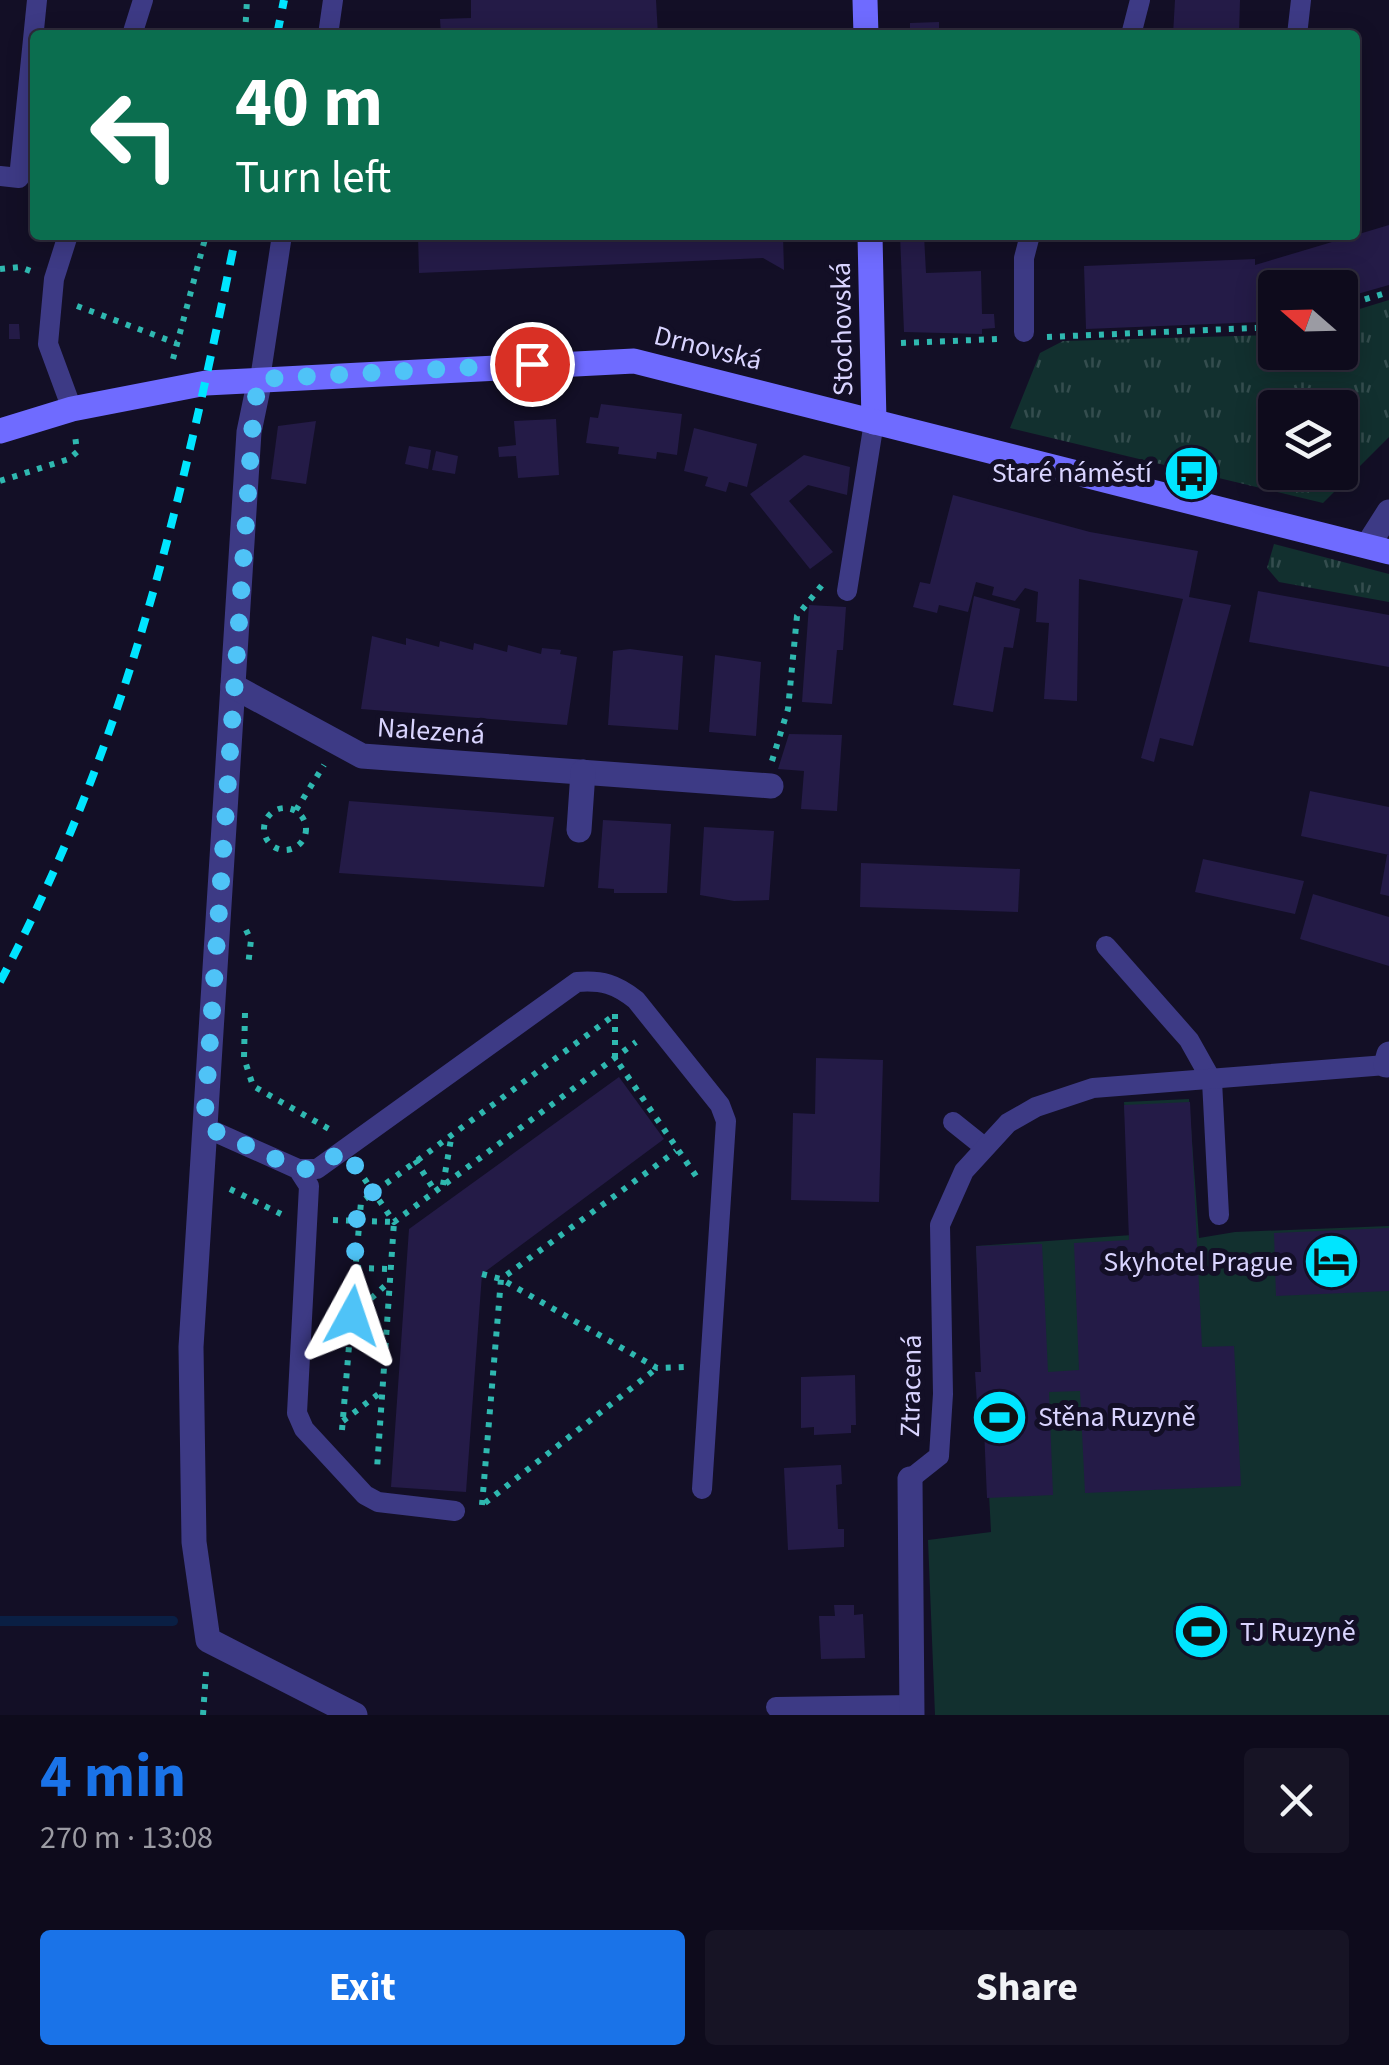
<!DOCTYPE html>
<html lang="en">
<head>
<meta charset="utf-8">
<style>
  body { margin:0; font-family:"Source Sans 3",sans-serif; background:#171425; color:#f1f3f6; height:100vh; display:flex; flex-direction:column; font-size:38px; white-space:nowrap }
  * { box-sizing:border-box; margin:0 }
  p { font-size:32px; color:#9b9ba3 }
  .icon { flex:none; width:55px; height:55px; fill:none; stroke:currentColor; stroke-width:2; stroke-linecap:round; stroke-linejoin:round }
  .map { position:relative; height:1715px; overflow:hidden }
  .panel { display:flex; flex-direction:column; background:#0e0b1c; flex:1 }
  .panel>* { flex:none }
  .hud { position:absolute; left:30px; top:30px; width:1330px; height:210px; border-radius:10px; box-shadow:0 5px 25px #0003,0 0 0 2px #2e2b3b; background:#0b6e4f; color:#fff; overflow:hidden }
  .needle { width:65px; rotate:290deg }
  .controls { position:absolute; left:1258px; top:270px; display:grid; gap:20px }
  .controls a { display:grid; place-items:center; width:100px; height:100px; border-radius:10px; background:#0e0b1c; box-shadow:0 5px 25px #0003,0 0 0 2px #2e2b3b; font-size:50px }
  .pin { position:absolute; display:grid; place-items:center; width:85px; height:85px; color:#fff; margin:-42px; border:5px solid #fff; border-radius:50%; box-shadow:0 2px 10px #0007 }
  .me { position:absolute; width:110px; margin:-55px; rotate:5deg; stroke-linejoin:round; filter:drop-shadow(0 0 8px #0008) }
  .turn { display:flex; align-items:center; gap:35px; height:210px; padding:0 40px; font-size:45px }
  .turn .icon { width:130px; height:130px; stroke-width:2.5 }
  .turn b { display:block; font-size:70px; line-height:85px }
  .round { display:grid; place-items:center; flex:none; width:105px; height:105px; border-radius:10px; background:#171425 }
  .headline { display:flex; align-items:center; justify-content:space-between; height:170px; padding:0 40px }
  h1 { font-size:60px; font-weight:700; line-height:75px; color:#1a73e8 }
  .cta { display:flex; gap:20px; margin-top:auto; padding:20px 40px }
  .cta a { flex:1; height:115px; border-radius:10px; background:#1a73e8; color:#fff; font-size:40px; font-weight:700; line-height:115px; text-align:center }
  .cta a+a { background:#171425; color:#f1f3f6 }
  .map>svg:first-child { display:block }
</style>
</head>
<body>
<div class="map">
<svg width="1389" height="1715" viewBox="0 0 1389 1715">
  <defs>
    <pattern id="grass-tufts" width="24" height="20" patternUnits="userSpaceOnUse" patternTransform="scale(2.5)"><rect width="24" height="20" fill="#12302f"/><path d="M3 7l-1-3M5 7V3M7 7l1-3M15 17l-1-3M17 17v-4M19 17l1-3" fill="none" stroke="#344d4e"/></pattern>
  </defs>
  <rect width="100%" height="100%" fill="#130f26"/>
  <g fill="url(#grass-tufts)" fill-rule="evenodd">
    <path d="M1389,300V437L1323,503L1010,428L1040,353L1063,341L1275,335V352L1289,353L1290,364L1302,353L1340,352V315ZM1275,408H1340V472H1275Z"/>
    <path d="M1274,544L1389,574V602L1279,582L1267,568Z"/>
  </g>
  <path fill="#12302f" d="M1189,1099L1199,1238L1235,1232L1389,1226V1715H935L928,1540L991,1532L976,1246L1132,1235L1124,1102Z"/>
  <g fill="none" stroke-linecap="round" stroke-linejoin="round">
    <path stroke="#0a1f44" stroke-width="10" d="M0,1621H173"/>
  </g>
  <g fill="#241b47">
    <path d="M471,0H656L658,35H441L440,19L471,18Z"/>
    <path d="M1175,0H1240L1239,35H1173Z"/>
    <path d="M939,22V35H910V23Z"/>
    <path d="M1389,225V285L1340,299V288H1275V318L1261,322L1086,329L1084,266L1255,259V265Z"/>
    <path d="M418,235H783L784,270L763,258L419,273Z"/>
    <path d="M900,235H924L926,273L981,271L982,314H994L995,328L982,329V334L904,332Z"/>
    <path d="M9,324H19L20,339H9Z"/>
    <path d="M1289,352H1302L1303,363L1290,364Z"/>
    <path d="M601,404L682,414L677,455L657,452L656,459L618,454L619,447L586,443L590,417L598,418Z"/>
    <path d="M556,419L559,475L518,478L516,456L499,457L498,447L516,445L514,421Z"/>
    <path d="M316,421L306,484L271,479L278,426Z"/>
    <path d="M694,428L757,444L747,487L729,482L726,492L705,486L708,477L684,471Z"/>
    <path d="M409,446L431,450L428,469L405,464Z"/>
    <path d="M436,451L458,456L455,474L432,470Z"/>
    <path d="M804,455L850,467L847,495L808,485L789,501L833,552L810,569L750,494Z"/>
    <path d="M953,495L1090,532L1198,551L1189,597L1231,605L1193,746L1160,738L1154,762L1141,758L1183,599L1079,579L1077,701L1044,699L1049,623L1036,622L1038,592L1025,588L1015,601L992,595L994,587L976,582L968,612L939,605L937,613L913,607L920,582L930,584Z"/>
    <path d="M1258,591L1389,615V667L1249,642Z"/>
    <path d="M974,596L1020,609L1013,648L1004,647L993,712L953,705Z"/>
    <path d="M809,605L846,607L843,650H837L832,704L802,702Z"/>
    <path d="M372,636L406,645V638L439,647L440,641L473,650L474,643L507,652L508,645L541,654L542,648L561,650L560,654L577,657L567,725L361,709Z"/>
    <path d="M630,649L683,656L678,730L608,725L613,651Z"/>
    <path d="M715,655L761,662L756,736L709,732Z"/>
    <path d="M789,734L842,735L837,811L801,809L804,771L778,769Z"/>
    <path d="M1310,791L1389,807V855L1301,836Z"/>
    <path d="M349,801L554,817L544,887L339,873Z"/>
    <path d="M603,820L671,824L667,893H614V889L598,888Z"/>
    <path d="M704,827L774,831L769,900L734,901L700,895Z"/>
    <path d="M1387,855H1389V896L1380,894Z"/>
    <path d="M1203,859L1304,881L1295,914L1195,892Z"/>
    <path d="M861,863L1020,869L1018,912L860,907Z"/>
    <path d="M1313,894L1389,917V966L1300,939Z"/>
    <path d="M816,1058L883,1060L879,1202L791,1200L793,1113L815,1114Z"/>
    <path d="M619,1077L664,1139L482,1274L466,1492L391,1487L409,1229Z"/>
    <path d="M1190,1102L1202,1347L1234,1346L1241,1486L1085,1493L1080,1391L1049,1392L1053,1495L987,1498L983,1405L977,1404L975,1372H981L976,1246L1042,1244L1048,1372L1079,1370L1074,1243L1129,1240L1124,1105Z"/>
    <path d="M1389,1228V1291L1276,1296L1274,1233Z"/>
    <path d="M855,1375L856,1425H851V1433L814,1435V1427L801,1428V1377Z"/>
    <path d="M841,1465L842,1484L836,1485L838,1529H844V1547L788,1550L784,1468Z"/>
    <path d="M834,1605H854V1615L863,1614L865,1658L821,1659L819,1616H835Z"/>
  </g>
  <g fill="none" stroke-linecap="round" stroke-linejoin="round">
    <g stroke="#2fb8b0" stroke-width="6" stroke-dasharray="5 8" stroke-linecap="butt">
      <path d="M245,35L247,0"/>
      <path d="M0,269L20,267L33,272"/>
      <path d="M77,306L176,343"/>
      <path d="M1340,307L1389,292"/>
      <path d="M1047,337L1275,327"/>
      <path d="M901,343L999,339"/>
      <path d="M173,359L206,235"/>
      <path d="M0,481L69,459L77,452L75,435"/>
      <path d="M772,761L788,709L797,616L822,585"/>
      <circle cx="285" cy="829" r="21"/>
      <path d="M296,810L324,765"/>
      <path d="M246,930L251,940L248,966"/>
      <path d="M245,1013L244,1058L253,1086L329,1129"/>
      <path d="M615,1014V1058L696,1176"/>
      <path d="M415,1160L435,1191"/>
      <path d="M357,1168L394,1222L636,1042"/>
      <path d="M443,1185L451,1139"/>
      <path d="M230,1189L281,1214"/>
      <path d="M333,1220L394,1222L377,1469"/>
      <path d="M356,1268L391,1269"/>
      <path d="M482,1274L501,1279L657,1368L687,1367"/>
      <path d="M352,1316L389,1282"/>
      <path d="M343,1421L381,1392"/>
      <path d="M342,1430L361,1202L613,1016"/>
      <path d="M485,1503L657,1368"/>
      <path d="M482,1505L501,1279L676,1151"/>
      <path d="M203,1715L206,1672"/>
    </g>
    <g stroke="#3d3a85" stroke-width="20">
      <path d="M132,35L143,0"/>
      <path d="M328,35L333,0"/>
      <path d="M1131,35L1140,0"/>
      <path d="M1297,35L1301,0"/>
      <path d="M0,176L19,178L37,0"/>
      <path d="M68,235L54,279L48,344L72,409"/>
      <path d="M1024,332V258L1030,235"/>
      <path d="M260,379L282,235"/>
      <path d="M847,591L874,422"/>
      <path d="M1106,946L1189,1040L1212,1081L1219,1215"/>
      <path d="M953,1122L983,1146"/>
      <path d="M204,1127L298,1169L309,1186L297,1413L304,1429L365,1495L378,1502L455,1511"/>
      <path d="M298,1169H317L577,982C602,980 616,984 636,1000L720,1105L726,1121L702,1489"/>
      <path d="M910,1479L939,1456L943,1394L940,1225L964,1171L1008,1123L1036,1107L1093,1088L1386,1065"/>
      <path d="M776,1707L912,1705"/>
    </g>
    <g stroke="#3d3a85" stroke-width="25">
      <path d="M260,379L249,432L191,1347L194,1542L208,1640L355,1715"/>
      <path d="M1368,545L1389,512"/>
      <path d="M233,686L362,756L771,786"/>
      <path d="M579,830L583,772"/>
      <path d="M1386,1065L1389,1054"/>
      <path d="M910,1479L912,1715"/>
    </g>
    <g stroke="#6f6bff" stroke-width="25">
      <path d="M865,0L866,35"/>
      <path d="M870,235L874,422"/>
      <path d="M0,431L72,409L206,383L634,361L1389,552"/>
    </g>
    <g stroke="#00e5ff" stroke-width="8" stroke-dasharray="15 12" stroke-linecap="butt">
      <path d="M277,35L284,0"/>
      <path d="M0,982C128,740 182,501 236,235"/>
    </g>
  </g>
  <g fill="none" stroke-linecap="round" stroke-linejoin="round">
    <path stroke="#4fc3f7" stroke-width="18" stroke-dasharray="0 32.4" d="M352,1316L357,1215L362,1202L373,1192L344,1149L317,1169H298L204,1126L254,406L260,379L532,364"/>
  </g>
  <defs>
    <symbol id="bus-disc" viewBox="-11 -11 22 22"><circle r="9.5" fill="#00e5ff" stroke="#130f26"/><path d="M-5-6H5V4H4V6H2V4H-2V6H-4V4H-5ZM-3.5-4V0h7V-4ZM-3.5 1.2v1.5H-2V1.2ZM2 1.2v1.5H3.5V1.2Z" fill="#111"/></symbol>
    <symbol id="hotel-disc" viewBox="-11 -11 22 22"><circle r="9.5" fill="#00e5ff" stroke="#130f26"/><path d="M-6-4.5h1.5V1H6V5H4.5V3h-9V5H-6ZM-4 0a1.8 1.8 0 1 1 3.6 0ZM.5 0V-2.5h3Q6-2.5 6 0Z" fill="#111"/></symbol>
    <symbol id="stadium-disc" viewBox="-11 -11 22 22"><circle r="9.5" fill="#00e5ff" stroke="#130f26"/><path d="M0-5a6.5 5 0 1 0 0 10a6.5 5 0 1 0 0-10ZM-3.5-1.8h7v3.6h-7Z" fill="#111"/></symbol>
  </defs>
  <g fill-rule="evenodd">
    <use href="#bus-disc" x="1160" y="442" width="63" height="63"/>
    <use href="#hotel-disc" x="1300" y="1230" width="63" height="63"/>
    <use href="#stadium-disc" x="968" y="1386" width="63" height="63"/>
    <use href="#stadium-disc" x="1170" y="1600" width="63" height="63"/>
  </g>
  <g text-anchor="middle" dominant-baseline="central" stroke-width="10" stroke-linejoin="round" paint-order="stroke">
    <g font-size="28" fill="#d9d4ff" stroke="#130f26">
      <text transform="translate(842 329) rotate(-91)">Stochovská</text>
      <text transform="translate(708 348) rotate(14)">Drnovská</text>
      <text transform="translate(431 731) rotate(4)">Nalezená</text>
      <text transform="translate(911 1386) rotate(-89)">Ztracená</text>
    </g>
    <g font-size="28" fill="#d9d4ff" stroke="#130f26" text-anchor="end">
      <text x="1152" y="473">Staré náměstí</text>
      <text x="1293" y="1262">Skyhotel Prague</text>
      <text x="1038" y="1417" text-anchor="start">Stěna Ruzyně</text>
      <text x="1240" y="1632" text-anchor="start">TJ Ruzyně</text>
    </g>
  </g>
</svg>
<div class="controls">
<a><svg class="needle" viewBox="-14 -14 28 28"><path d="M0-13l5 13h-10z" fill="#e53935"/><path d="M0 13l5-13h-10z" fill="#9b9ba3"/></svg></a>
<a><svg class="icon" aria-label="layers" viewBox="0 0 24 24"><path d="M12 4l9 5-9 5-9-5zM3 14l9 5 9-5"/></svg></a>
</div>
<div class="pin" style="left:532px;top:364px;background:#d93025"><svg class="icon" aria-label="arrive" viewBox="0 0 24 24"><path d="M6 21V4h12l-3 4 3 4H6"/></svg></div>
<svg class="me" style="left:352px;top:1316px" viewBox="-20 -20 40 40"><path d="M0-17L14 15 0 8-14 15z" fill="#4fc3f7" stroke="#fff" stroke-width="4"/></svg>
<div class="hud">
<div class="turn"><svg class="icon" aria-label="left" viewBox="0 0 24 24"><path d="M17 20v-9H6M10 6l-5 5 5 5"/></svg><div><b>40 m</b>Turn left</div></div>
</div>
</div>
<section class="panel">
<div class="headline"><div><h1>4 min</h1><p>270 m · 13:08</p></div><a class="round"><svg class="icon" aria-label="close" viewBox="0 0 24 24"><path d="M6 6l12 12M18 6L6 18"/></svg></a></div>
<div class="cta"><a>Exit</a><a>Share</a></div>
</section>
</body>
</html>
